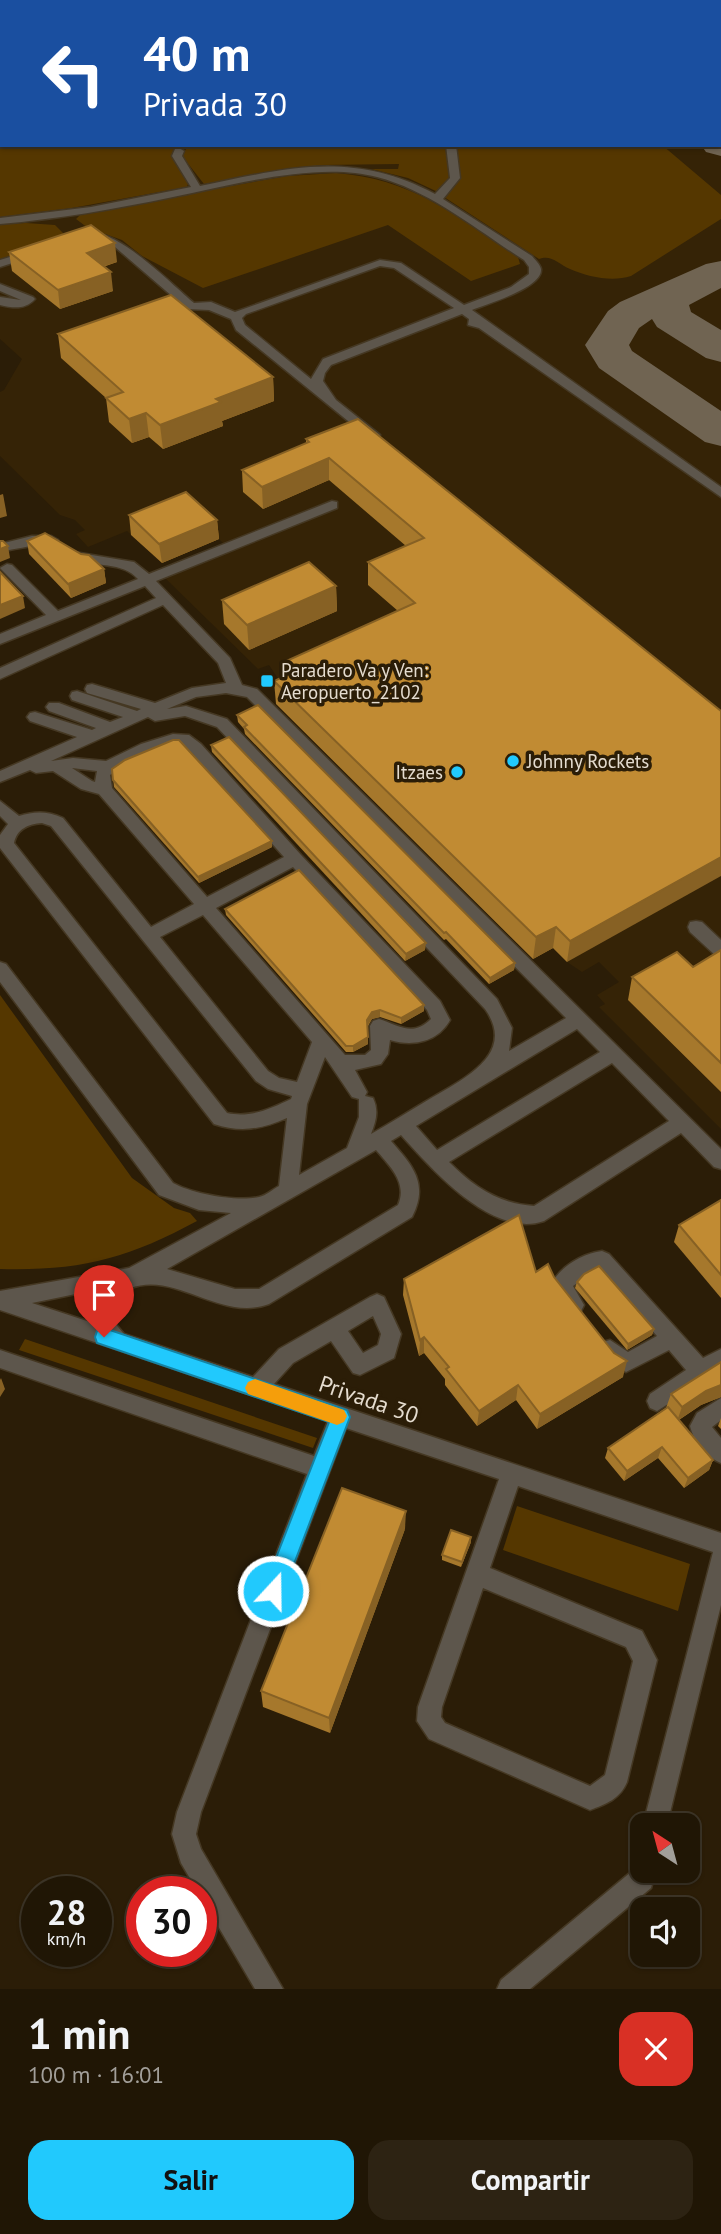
<!DOCTYPE html>
<html lang="es">
<head>
<meta charset="utf-8">
<style>
  body { margin:0; font-family:"PT Sans",sans-serif; background:#2d2313; color:#f1f3f6; height:100vh; display:flex; flex-direction:column; font-size:26px; white-space:nowrap }
  * { box-sizing:border-box; margin:0 }
  p { font-size:23px; color:#a29f9a }
  .icon { flex:none; width:38px; height:38px; fill:none; stroke:currentColor; stroke-width:2; stroke-linecap:round; stroke-linejoin:round }
  .map { position:relative; height:1989px; overflow:hidden }
  .details { display:flex; flex-direction:column; background:#201605; flex:1 }
  .details>* { flex:none }
  .banner { position:absolute; left:0px; top:0px; width:721px; height:147px; box-shadow:0 2px 5px #0004,0 0 0 2px #3d3527; background:#1a4fa0; color:#fff; overflow:hidden }
  .needle { width:46px; rotate:324deg }
  .controls { position:absolute; left:630px; top:1813px; display:grid; gap:14px }
  .controls a { display:grid; place-items:center; width:70px; height:70px; border-radius:14px; background:#201605; box-shadow:0 2px 5px #0004,0 0 0 2px #3d3527; font-size:35px }
  .speed { position:absolute; left:21px; top:1876px; display:flex; gap:14px; font-size:35px; font-weight:700; text-align:center }
  .speed>* { display:grid; place-content:center; width:91px; height:91px; border-radius:50%; background:#201605; box-shadow:0 2px 5px #0004,0 0 0 2px #3d3527; line-height:1 }
  .speed small { font-size:18px; font-weight:400 }
  .speed .limit { border:10px solid #d22; background:#fff; color:#111 }
  .pin { position:absolute; display:grid; place-items:center; width:60px; height:60px; color:#fff; margin:-72px -30px; border-radius:50% 50% 50% 0; rotate:-45deg; box-shadow:0 0 7px #0007 }
  .pin .icon { rotate:45deg }
  .me { position:absolute; width:77px; margin:-38px; rotate:21deg; stroke-linejoin:round; filter:drop-shadow(0 0 5px #0008) }
  .turn { display:flex; align-items:center; gap:24px; height:147px; padding:0 28px; font-size:32px }
  .turn .icon { width:91px; height:91px; stroke-width:2.5 }
  .turn b { display:block; font-size:49px; line-height:60px }
  .round { display:grid; place-items:center; flex:none; width:74px; height:74px; border-radius:21px; background:#2d2313 }
  .headline { display:flex; align-items:center; justify-content:space-between; height:119px; padding:0 28px }
  h1 { font-size:42px; font-weight:700; line-height:52px }
  .primary-button { display:flex; gap:14px; margin-top:auto; padding:14px 28px }
  .primary-button a { flex:1; height:80px; border-radius:21px; background:#21c9fd; color:#111; font-size:28px; font-weight:700; line-height:80px; text-align:center }
  .primary-button a+a { background:#2d2313; color:#f1f3f6 }
  .map>svg:first-child { display:block }
</style>
</head>
<body>
<div class="map">
<svg width="721" height="1989" viewBox="0 0 721 1989">
  <rect width="100%" height="100%" fill="#2b1d07"/>
  <path fill="#352306" fill-rule="evenodd" d="M0,0H721V1129L599,1007L605,1004L597,995L619,982L599,962L582,972L567,962L277,677L269,665L258,669L165,578L230,550L219,539L162,563L127,531L88,547L76,534L85,530L75,520L60,515L0,456V392L4,390L22,359L0,339ZM2,2H719V145H2Z"/>
  <g fill="#553700">
    <path d="M0,0H394L396,2H2V145H174L188,184L187,187L72,208L0,217Z"/>
    <path d="M206,145H448C450,164 454,179 440,193L408,178L371,169H398L399,164L321,165L204,184L182,156L186,149Z"/>
    <path d="M455,145H662L721,195V219L631,276C612,282 588,277 570,269C559,264 551,254 539,259L444,197C460,180 460,168 455,145Z"/>
    <path d="M336,173C414,179 456,216 518,257L520,264L471,281L388,225L203,288L142,256L122,240L88,228L76,219L83,212L287,176Z"/>
    <path d="M26,223L55,225L63,233L61,239L0,260V224Z"/>
    <path d="M0,995L132,1178L174,1208L190,1213L197,1221C127,1259 80,1271 0,1269Z"/>
    <path d="M25,1339L317,1438L313,1448L19,1350Z"/>
    <path d="M517,1506L690,1564L678,1611L503,1550Z"/>
  </g>
  <g fill="none" stroke-linecap="round" stroke-linejoin="round">
    <g fill="#706452" fill-rule="evenodd">
      <path d="M443,0H477L478,2H444Z"/>
      <path d="M719,133H721V156L706,152L701,145H719Z"/>
      <path d="M721,261V288L689,305L691,312L721,330V362L706,358L657,327L652,319L639,328L629,345L632,351L721,411V446L705,442L599,368L585,345L608,311L620,302L706,264Z"/>
    </g>
    <path fill="#706452" fill-rule="evenodd" d="M687,0H721V39L719,2H685Z"/>
    <defs>
      <g id="minor">
        <path d="M446,145H456L460,178L443,199L532,256C535,260 540,264 541,269C543,288 486,304 472,310L721,487V497L479,328L468,325L469,319L462,314L331,365L325,373L323,381L336,400L380,435L374,439L369,438L236,330L231,319L209,310L187,309L115,247L84,236C109,219 174,287 194,303L211,302L235,312L380,260L401,263L464,305L511,287L529,274V267L524,260C478,231 431,191 377,177C318,161 233,185 173,197C115,209 58,219 0,224V218L91,207L191,187L172,156L175,149L179,148L184,151L182,156L200,186C288,168 352,150 435,194L450,178ZM380,266L394,268L454,308L323,359L311,379L245,325L242,318L246,314Z"/>
        <path d="M33,250L39,253L37,255L0,267V260Z"/>
        <path d="M0,284L33,297L35,299C25,310 13,308 0,305V297L21,300L0,291Z"/>
        <path d="M332,501L337,502V508L156,581L230,658L242,685L257,689L721,1149V1169L714,1167L681,1133L544,1221C492,1239 431,1168 401,1135L391,1141C413,1166 429,1184 412,1217L269,1304C213,1325 162,1253 109,1302L107,1314L124,1334L253,1377L279,1349L370,1297L377,1294L384,1297L401,1334L394,1358L360,1375L353,1373L331,1341L293,1363L274,1384L721,1533V1605L667,1825H643L713,1552L518,1486L490,1568L642,1631L657,1660L627,1782C620,1799 606,1804 590,1810L429,1739L417,1721L418,1707L499,1479L346,1428L201,1812L196,1834L201,1849L283,1989H255L201,1897V1892H198L181,1863L172,1834L177,1812L307,1474L0,1368V1350L314,1456L328,1421L0,1310V1291L129,1268L231,1213L199,1210L159,1195L0,982V962L6,964L173,1183C193,1194 237,1202 259,1197C266,1196 273,1189 279,1186L287,1118C262,1129 241,1133 214,1124L0,848V835L8,824L0,816V801L19,816C35,811 47,811 63,818L151,927L194,904L99,794L81,789L53,771L36,773L30,770L0,782V771L77,737L30,721L27,717L30,713L35,712L92,730L96,728L49,711L46,707L49,703H59L110,722L123,717L72,700L70,696L72,692L77,691L137,711L141,709L87,693L85,689L87,685L92,684L155,703L192,688L226,683L218,663L163,605L0,679V668L156,598L145,586L0,644V634L46,615L0,568L7,564L12,565L58,611L138,579C122,561 95,568 74,558V552L134,562L149,574ZM226,693L247,697L566,1018L509,1051L512,1028L497,999L227,719L186,706L167,709L196,697ZM185,716L217,727L485,1009C518,1055 461,1080 428,1100C409,1111 391,1123 371,1134C376,1121 379,1111 373,1098L365,1096L367,1092L355,1070L381,1064L388,1054L390,1040C413,1047 438,1042 450,1020L440,1001L301,855L201,744L189,735L173,734L141,744L106,761L73,758L51,761L148,717L155,721ZM173,744H181L191,752L284,857L207,897L112,788L110,775L130,761ZM72,768L97,771L95,782L92,781ZM42,823L51,826L256,1081L268,1089L292,1096L291,1099C270,1109 251,1118 227,1113L14,843C17,829 28,824 42,823ZM293,867L427,1010L431,1019C413,1037 400,1026 379,1019L373,1021L370,1026L371,1050L365,1055H345L216,908ZM203,915L312,1042L297,1082L279,1078L268,1071L160,937ZM577,1029L600,1052L437,1150L416,1126ZM325,1057L352,1097L359,1099V1117L347,1148L299,1175L307,1104ZM612,1063L669,1121L534,1206C499,1204 474,1187 449,1162ZM376,1150C389,1165 408,1183 398,1205L259,1289H235L167,1269ZM95,1290L87,1305L90,1322L32,1303ZM373,1316L381,1334L378,1345L363,1353L348,1331ZM483,1588L626,1647L633,1661L605,1775L590,1786L445,1723L441,1717L442,1707Z"/>
        <path d="M32,536H51L58,540C54,543 11,549 0,552V544Z"/>
        <path d="M696,921L702,922L721,940V957L715,955L690,932L688,927L690,922Z"/>
        <path d="M602,1251L609,1254L703,1358L721,1349V1370L657,1411L650,1408L647,1401L650,1394L686,1370L669,1350L626,1372L603,1356L600,1349L603,1342L610,1340L628,1352L657,1336L598,1269L573,1286L584,1305L581,1311L574,1314L567,1311L551,1285C560,1266 582,1254 602,1251Z"/>
        <path d="M721,1398V1420L712,1427L721,1438V1463C706,1457 694,1442 690,1426L697,1413Z"/>
        <path d="M642,1859V1871H656L651,1888L530,1989H497L501,1980L631,1872L635,1862Z"/>
      </g>
    </defs>
    <use href="#minor" stroke="#453823" stroke-width="3"/>
    <use href="#minor" fill="#5d564c" fill-rule="evenodd"/>
  </g>
  <g fill="#a6782c">
    <path d="M9,252L117,262L103,267L113,291L60,309L12,271Z"/>
    <path d="M58,334L273,377L274,401L222,421L223,426L163,449L149,437L132,443L109,422L106,398L61,358Z"/>
    <path d="M306,439L721,711L567,962L553,948L533,959L276,704L274,681L284,677V662L398,611L368,585V562L406,546L329,480L263,509L243,492L242,470L306,443Z"/>
    <path d="M129,515L217,520L219,539L162,563L131,535Z"/>
    <path d="M27,541L104,569L106,583L71,598L29,554Z"/>
    <path d="M336,586L337,611L249,650L224,624L222,600Z"/>
    <path d="M237,715L515,963L514,970L489,984L446,939L444,940L245,734L244,729L238,722Z"/>
    <path d="M211,745L425,950L405,961L212,752Z"/>
    <path d="M112,769L272,841V847L199,883L114,787Z"/>
    <path d="M225,909L424,1005V1011L401,1024L380,1017L372,1019L368,1026V1044L353,1052H346L226,915Z"/>
    <path d="M721,950V1092L628,1000L632,977L693,967Z"/>
    <path d="M721,1200V1298L674,1242L679,1225Z"/>
    <path d="M536,1272L554,1277L623,1377L537,1429L516,1400L477,1426L445,1385V1379L424,1353L419,1356L403,1295L404,1279Z"/>
    <path d="M577,1282L654,1329L652,1335L627,1350L575,1288Z"/>
    <path d="M721,1362V1397L701,1405L679,1420L713,1460L709,1470L684,1488L658,1458L624,1481L605,1458L608,1448L666,1408L671,1394Z"/>
    <path d="M721,1418V1429L718,1426Z"/>
    <path d="M405,1529L330,1733L263,1707L261,1691Z"/>
    <path d="M471,1542L461,1567L442,1560V1555Z"/>
  </g>
  <g fill="#876124">
    <path d="M115,243L117,262L89,271L87,253Z"/>
    <path d="M111,272L113,291L60,309L58,290Z"/>
    <path d="M273,377L274,401L222,421L223,426L163,449L160,425L216,399Z"/>
    <path d="M146,413L149,437L132,443L129,419Z"/>
    <path d="M329,458V480L263,509L262,487Z"/>
    <path d="M3,494L7,516L0,518V495Z"/>
    <path d="M217,520L219,539L162,563L159,544Z"/>
    <path d="M8,546L10,558L0,562V549Z"/>
    <path d="M104,569L106,583L71,598L68,584Z"/>
    <path d="M336,586L337,611L249,650L247,625Z"/>
    <path d="M23,596L25,608L0,619V605Z"/>
    <path d="M272,841V847L199,883L198,877Z"/>
    <path d="M721,857V876L567,962L570,941Z"/>
    <path d="M556,927L553,948L533,959L536,937Z"/>
    <path d="M426,943L425,950L405,961L406,954Z"/>
    <path d="M515,963L514,970L489,984L490,978Z"/>
    <path d="M424,1005V1011L401,1024V1018Z"/>
    <path d="M380,1010V1017L372,1019L367,1026V1020L372,1012Z"/>
    <path d="M368,1037V1044L353,1052V1046Z"/>
    <path d="M654,1329L652,1335L627,1350L628,1344Z"/>
    <path d="M424,1337V1353L419,1356L420,1340Z"/>
    <path d="M627,1361L623,1377L537,1429L540,1414Z"/>
    <path d="M1,1378L5,1389L0,1397V1380Z"/>
    <path d="M518,1385L516,1400L477,1426L479,1411Z"/>
    <path d="M721,1385V1397L701,1405L677,1421L682,1407L706,1391Z"/>
    <path d="M662,1447L658,1458L624,1481L627,1471Z"/>
    <path d="M713,1460L709,1470L684,1488L688,1478Z"/>
    <path d="M406,1511L405,1529L330,1733L329,1718Z"/>
    <path d="M471,1537V1542L461,1567L462,1562Z"/>
  </g>
  <g fill="#c18b33" stroke="#876124" stroke-width="2">
    <path d="M91,225L115,243L87,253L111,272L58,290L9,252Z"/>
    <path d="M171,295L273,377L216,399L221,402L160,425L146,413L129,419L106,398L123,392L58,334Z"/>
    <path d="M358,419L721,711V857L570,941L556,927L536,937L274,681L294,672L284,662L415,603L368,562L424,538L329,458L262,487L242,470L309,442L306,439Z"/>
    <path d="M186,492L217,520L159,544L129,515Z"/>
    <path d="M45,533L81,554L89,555L104,569L68,584L27,541Z"/>
    <path d="M0,541H3L8,546L0,549Z"/>
    <path d="M309,562L336,586L247,625L222,600Z"/>
    <path d="M0,572L23,596L0,605Z"/>
    <path d="M258,705L515,963L490,978L446,932L444,933L244,727L247,725L237,715Z"/>
    <path d="M229,737L426,943L406,954L211,745Z"/>
    <path d="M173,740H179L272,841L198,877L113,780L112,769L125,760Z"/>
    <path d="M299,870L424,1005L401,1018L380,1010L372,1012L367,1020L368,1037L353,1046H346L225,909Z"/>
    <path d="M721,950V1063L632,977L677,952L693,967Z"/>
    <path d="M721,1200V1275L679,1225Z"/>
    <path d="M519,1215L536,1272L548,1264L554,1277L614,1353L627,1361L540,1414L518,1385L479,1411L446,1369L449,1367L424,1337L420,1340L404,1279Z"/>
    <path d="M599,1266L654,1329L628,1344L577,1282L584,1274Z"/>
    <path d="M721,1362V1385L706,1391L682,1407L671,1394Z"/>
    <path d="M668,1407L713,1460L688,1478L662,1447L627,1471L608,1448Z"/>
    <path d="M342,1488L406,1511L329,1718L261,1691Z"/>
    <path d="M451,1530L471,1537L462,1562L442,1555Z"/>
  </g>
  <path fill="#21c9fd" stroke="#1583a4" stroke-width="2" d="M104,1328L347,1410L350,1417L281,1598L273,1601L266,1598L263,1591L329,1422L97,1343L95,1337L97,1331Z"/>
  <path fill="#f59e0b" d="M255,1379L344,1410L347,1416L344,1422L337,1425L248,1394L245,1388L248,1382Z"/>
  <g fill="#21c9fd" stroke="#2b1d07" stroke-width="2.5">
    <rect x="260" y="674" width="14" height="14" rx="3.5"/>
    <circle cx="513" cy="761" r="7"/>
    <circle cx="457" cy="772" r="7"/>
  </g>
  <g text-anchor="middle" dominant-baseline="central" stroke-width="7" stroke-linejoin="round" paint-order="stroke">
    <g font-size="19" fill="#e5dccf" stroke="#2b1d07" text-anchor="start">
      <text x="281" y="670">Paradero Va y Ven:<tspan x="281" dy="22">Aeropuerto_2102</tspan></text>
      <text x="527" y="761">Johnny Rockets</text>
      <text x="443" y="772" text-anchor="end">Itzaes</text>
    </g>
    <g font-size="23" fill="#e5dccf" stroke="#2b1d07">
      <text transform="translate(369 1399) rotate(19)">Privada 30</text>
    </g>
  </g>
</svg>
<div class="controls">
<a><svg class="needle" viewBox="-14 -14 28 28"><path d="M0-13l5 13h-10z" fill="#e53935"/><path d="M0 13l5-13h-10z" fill="#a29f9a"/></svg></a>
<a><svg class="icon" aria-label="sound" viewBox="0 0 24 24"><path d="M4 9h4l5-4v14l-5-4H4zM17 9q2 3 0 6"/></svg></a>
</div>
<div class="speed"><div>28<small>km/h</small></div><div class="limit">30</div></div>
<div class="pin" style="left:104px;top:1337px;background:#d93025"><svg class="icon" aria-label="arrive" viewBox="0 0 24 24"><path d="M6 21V4h12l-3 4 3 4H6"/></svg></div>
<svg class="me" style="left:273px;top:1591px" viewBox="-20 -20 40 40"><circle r="17" fill="#21c9fd" stroke="#fff" stroke-width="3"/><path d="M0-11L8 9 0 5-8 9z" fill="#fff"/></svg>
<div class="banner">
<div class="turn"><svg class="icon" aria-label="left" viewBox="0 0 24 24"><path d="M17 20v-9H6M10 6l-5 5 5 5"/></svg><div><b>40 m</b>Privada 30</div></div>
</div>
</div>
<section class="details">
<div class="headline"><div><h1>1 min</h1><p>100 m · 16:01</p></div><a class="round" style="background:#d93025;color:#fff"><svg class="icon" aria-label="close" viewBox="0 0 24 24"><path d="M6 6l12 12M18 6L6 18"/></svg></a></div>
<div class="primary-button"><a>Salir</a><a>Compartir</a></div>
</section>
</body>
</html>
